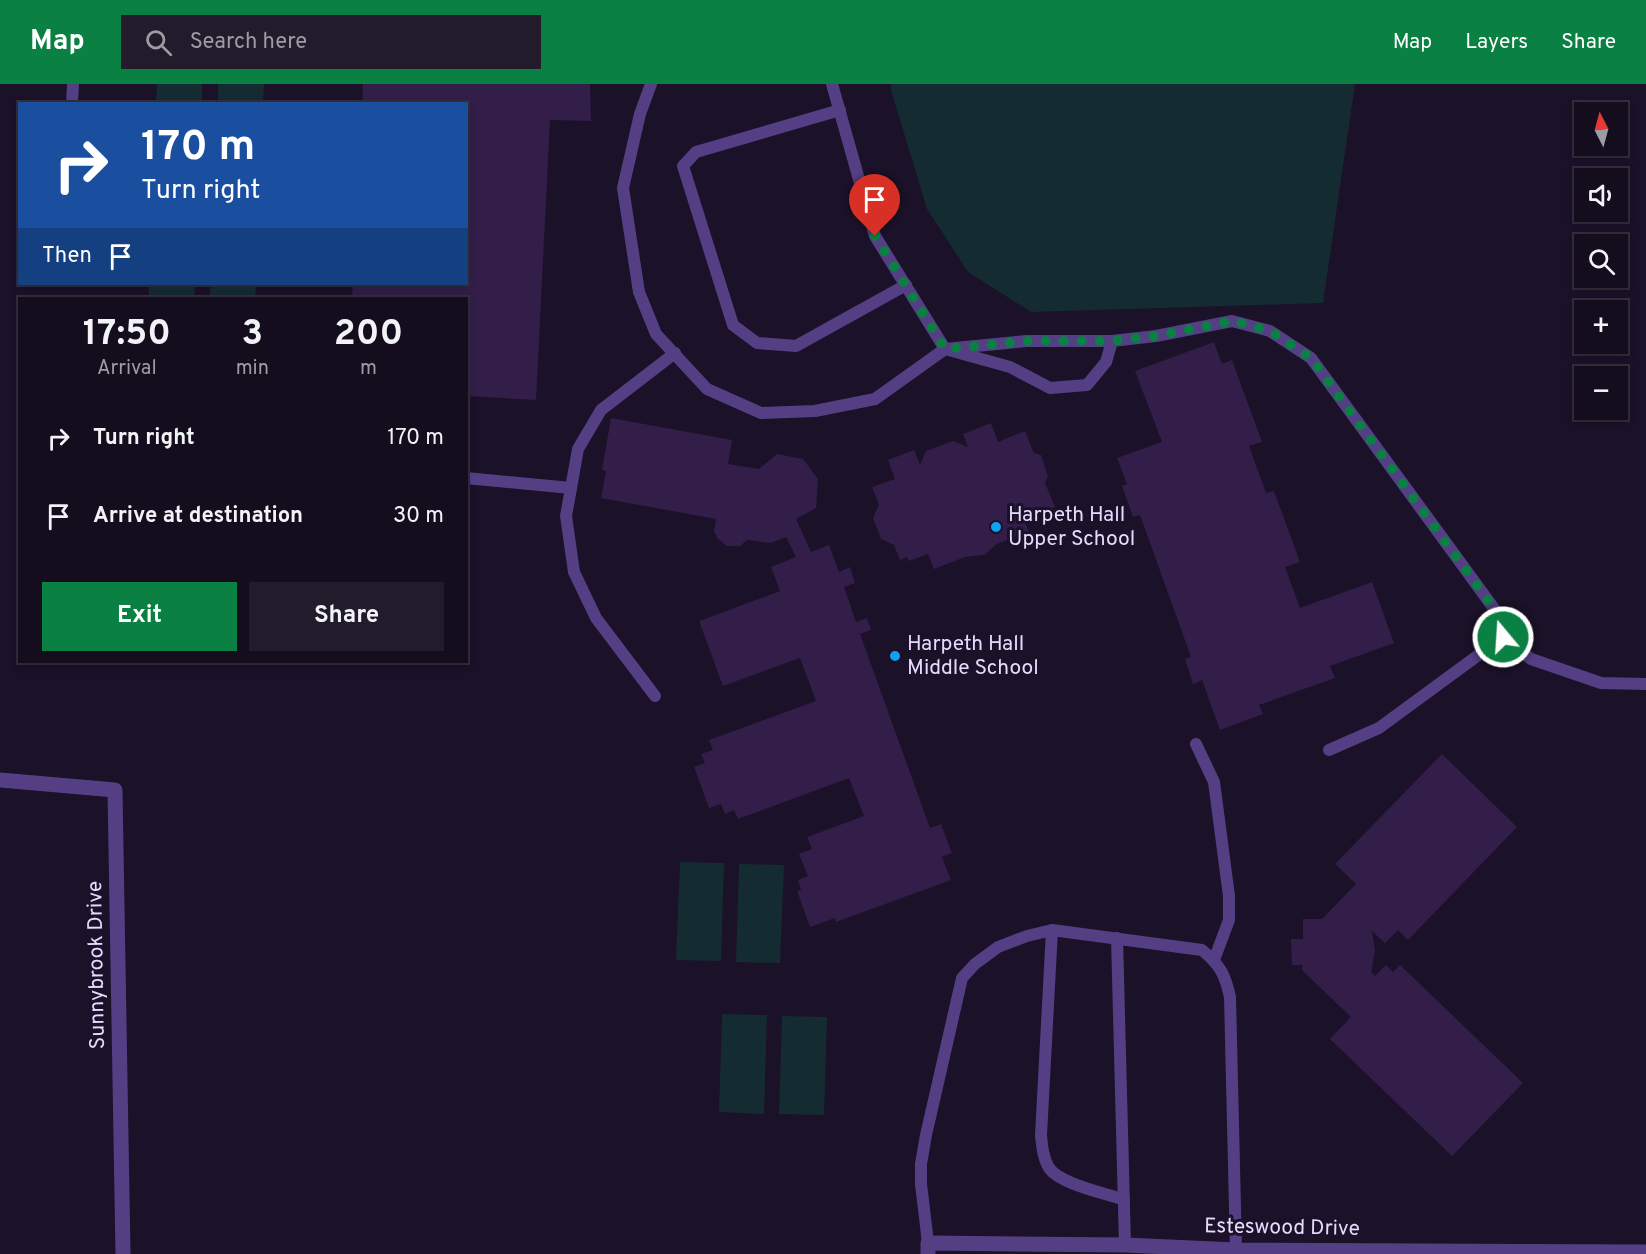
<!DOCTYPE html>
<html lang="en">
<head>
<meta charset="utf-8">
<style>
  body { margin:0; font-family:Overpass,sans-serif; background:#211b2b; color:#f1f3f6; height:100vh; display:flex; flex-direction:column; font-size:22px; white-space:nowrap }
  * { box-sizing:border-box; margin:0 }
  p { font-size:20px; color:#9d9ca4 }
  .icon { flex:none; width:33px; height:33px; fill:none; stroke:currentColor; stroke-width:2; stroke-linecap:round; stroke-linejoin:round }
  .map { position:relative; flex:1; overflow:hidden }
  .sheet { position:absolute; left:18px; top:213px; width:450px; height:366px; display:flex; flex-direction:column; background:#140d1e; border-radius:0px; box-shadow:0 3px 9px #0003,0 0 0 2px #332d3c }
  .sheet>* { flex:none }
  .guide { position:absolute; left:18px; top:18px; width:450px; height:183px; border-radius:0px; box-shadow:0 3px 9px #0003,0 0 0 2px #332d3c; background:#1a4fa0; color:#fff; overflow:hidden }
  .needle { width:39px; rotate:354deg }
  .fabs { position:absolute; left:1574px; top:18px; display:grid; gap:12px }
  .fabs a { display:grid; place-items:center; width:54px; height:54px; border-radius:0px; background:#140d1e; box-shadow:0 3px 9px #0003,0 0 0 2px #332d3c; font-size:30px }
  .pin { position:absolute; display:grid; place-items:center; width:51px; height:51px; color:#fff; margin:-62px -26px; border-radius:50% 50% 50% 0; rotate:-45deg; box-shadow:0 0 6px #0007 }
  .pin .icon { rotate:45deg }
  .me { position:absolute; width:66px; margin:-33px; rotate:342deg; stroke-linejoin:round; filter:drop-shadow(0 0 4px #0008) }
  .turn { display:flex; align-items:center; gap:21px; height:126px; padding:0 24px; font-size:27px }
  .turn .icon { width:78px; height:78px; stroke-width:2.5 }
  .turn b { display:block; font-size:42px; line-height:51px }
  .then { display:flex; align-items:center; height:57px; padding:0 24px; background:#0003; gap:12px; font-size:22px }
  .eta { display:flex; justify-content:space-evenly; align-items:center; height:102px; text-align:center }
  .eta b { font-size:36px; font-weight:700; line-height:42px }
  .button { display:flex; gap:12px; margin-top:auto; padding:12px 24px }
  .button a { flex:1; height:69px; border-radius:0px; background:#0b8043; color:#fff; font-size:24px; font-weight:700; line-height:69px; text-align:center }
  .button a+a { background:#211b2b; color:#f1f3f6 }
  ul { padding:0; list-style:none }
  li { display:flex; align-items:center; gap:18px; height:78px; padding:0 24px }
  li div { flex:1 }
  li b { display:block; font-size:22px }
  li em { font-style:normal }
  header { display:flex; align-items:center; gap:36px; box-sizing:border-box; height:84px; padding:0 30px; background:#0b8043; color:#fff }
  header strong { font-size:28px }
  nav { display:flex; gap:33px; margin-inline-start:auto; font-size:21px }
  .search { width:420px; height:54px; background:#211b2b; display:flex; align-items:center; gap:15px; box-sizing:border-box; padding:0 21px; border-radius:0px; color:#9d9ca4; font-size:22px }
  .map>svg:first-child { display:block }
</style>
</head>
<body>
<header>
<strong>Map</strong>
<div class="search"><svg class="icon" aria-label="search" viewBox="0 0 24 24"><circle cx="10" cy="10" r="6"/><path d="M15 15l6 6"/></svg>Search here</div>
<nav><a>Map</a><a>Layers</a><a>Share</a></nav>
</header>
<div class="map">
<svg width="1646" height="1170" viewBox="0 0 1646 1170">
  <rect width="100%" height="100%" fill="#1b1128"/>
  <g fill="#152b32">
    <path d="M157,0H202V19H156Z"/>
    <path d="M218,0H264L263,19H218Z"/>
    <path d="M891,0H1355L1323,219L1031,228L968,188L927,125L891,6Z"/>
    <path d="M149,200H195L194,214H149Z"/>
    <path d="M210,200H256L255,214H210Z"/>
    <path d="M680,778L724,779L721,877L676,876Z"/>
    <path d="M739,780L784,781L780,879L736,878Z"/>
    <path d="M722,930L767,931L764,1030L719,1028Z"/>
    <path d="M782,932L827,933L824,1031L779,1030Z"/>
  </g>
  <g fill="#321e48">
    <path d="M363,0H590L591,37L550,36L536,316L466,312V214H352L353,200H466V20H362Z"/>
    <path d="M1214,258L1222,280L1232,276L1262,358L1249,362L1266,409L1274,407L1300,478L1285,483L1300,524L1372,498L1394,559L1330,582L1335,594L1259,621L1263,630L1220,646L1202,596L1193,600L1185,575L1191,573L1140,431L1133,433L1122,402L1127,400L1117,374L1162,358L1135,287Z"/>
    <path d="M611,334L732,356L728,380L759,385L777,370L803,375L818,395L816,424L796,435L811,468L829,461L839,488L850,483L855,499L844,503L856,538L867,534L871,546L860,550L930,744L941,740L952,769L942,773L951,796L836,838L835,834L810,843L797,807L801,806L798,796L808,792L799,770L812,765L807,753L864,732L849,694L738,735L734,726L725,730L721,720L709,724L694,683L705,679L701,670L713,666L709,656L816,617L800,574L723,602L699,537L780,507L771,483L796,473L786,453L771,459L747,456L740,462H727L718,455L714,447L716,435L601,414L606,387L602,386Z"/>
    <path d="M991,339L998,358L1025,347L1034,369L1041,371L1048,393L1045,399L1055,423L1024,435L1029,448L997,460L984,471L965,473L934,485L928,470L909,477L907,473L900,476L894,461L881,455L873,434L879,421L872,403L895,395L888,376L914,366L920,381L926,367L953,357L968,363L963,350Z"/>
    <path d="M1442,670L1517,743L1408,856L1398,846L1385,859L1372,847L1375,867L1371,888L1375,892L1386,881L1393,888L1400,881L1523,999L1452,1072L1330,955L1351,933L1302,886V881H1292L1291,855H1303V835H1322L1356,800L1335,780Z"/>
  </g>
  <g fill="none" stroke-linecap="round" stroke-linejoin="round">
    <g stroke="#543f85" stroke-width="12">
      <path d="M651,0L640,30L623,104L639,208L656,250L707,305L761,329L815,327L875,315L945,265L1027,257H1112L1156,252L1232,237L1270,247L1311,274L1498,530L1503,553L1531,575L1601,599L1646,600"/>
      <path d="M832,0L875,152L945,265L1010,283L1050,304L1087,301L1106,278L1112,257"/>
      <path d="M72,20L73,0"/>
      <path d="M840,26L696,68L683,82L733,241L757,259L796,262L906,201"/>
      <path d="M466,394L571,404"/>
      <path d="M655,612L596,534L574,488L566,432L578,365L601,326L675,269"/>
      <path d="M1196,660L1214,698L1229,812V836L1214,876"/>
      <path d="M1329,666L1379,644L1503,553"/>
      <path d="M1052,846L1041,1051C1042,1062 1043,1074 1049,1084C1060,1100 1105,1109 1124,1116"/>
      <path d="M1117,854L1125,1161"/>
      <path d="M928,1159L921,1100V1080L926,1051L962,894L975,880L998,863L1027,852L1052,846L1202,866C1220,881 1225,890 1230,913L1236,1166"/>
    </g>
    <g stroke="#543f85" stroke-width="15">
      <path d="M0,696L115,706L123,1170"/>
      <path d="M928,1170V1159L1125,1161L1236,1166L1646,1168"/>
    </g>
  </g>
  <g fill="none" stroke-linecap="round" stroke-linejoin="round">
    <path stroke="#0b8043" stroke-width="10" stroke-dasharray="0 18" d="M875,152L945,265L1027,257H1112L1156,252L1233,237L1270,247L1311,274L1498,530L1503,553"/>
  </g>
  <g fill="#0fa0f4" stroke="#1b1128" stroke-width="2">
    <circle cx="996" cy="443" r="6"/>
    <circle cx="895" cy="572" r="6"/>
  </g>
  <g text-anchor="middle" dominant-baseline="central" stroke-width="6" stroke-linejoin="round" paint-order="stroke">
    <g font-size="21" fill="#e7dafd" stroke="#1b1128" text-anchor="start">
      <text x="1008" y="431">Harpeth Hall<tspan x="1008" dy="24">Upper School</tspan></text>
      <text x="907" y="560">Harpeth Hall<tspan x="907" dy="24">Middle School</tspan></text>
    </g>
    <g font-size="21" fill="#e7dafd" stroke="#1b1128">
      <text transform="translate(97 881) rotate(-91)">Sunnybrook Drive</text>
      <text transform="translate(1282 1144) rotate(1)">Esteswood Drive</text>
    </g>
  </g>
</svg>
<div class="fabs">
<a><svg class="needle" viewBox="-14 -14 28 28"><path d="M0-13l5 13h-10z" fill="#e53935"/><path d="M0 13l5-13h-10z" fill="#9d9ca4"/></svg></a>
<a><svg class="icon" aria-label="sound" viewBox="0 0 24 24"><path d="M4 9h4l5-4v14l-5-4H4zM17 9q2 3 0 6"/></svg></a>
<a><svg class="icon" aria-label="search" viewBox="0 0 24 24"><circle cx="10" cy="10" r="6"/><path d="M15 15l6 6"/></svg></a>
<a>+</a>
<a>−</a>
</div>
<div class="pin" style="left:875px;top:152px;background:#d93025"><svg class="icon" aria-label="arrive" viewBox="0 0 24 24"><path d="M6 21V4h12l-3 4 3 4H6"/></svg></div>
<svg class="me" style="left:1503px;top:553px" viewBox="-20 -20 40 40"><circle r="17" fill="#0b8043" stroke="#fff" stroke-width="3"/><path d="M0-11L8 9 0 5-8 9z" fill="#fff"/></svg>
<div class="guide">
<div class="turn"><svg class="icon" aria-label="right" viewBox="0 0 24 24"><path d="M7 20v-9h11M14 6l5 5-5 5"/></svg><div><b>170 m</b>Turn right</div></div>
<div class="then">Then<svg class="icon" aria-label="arrive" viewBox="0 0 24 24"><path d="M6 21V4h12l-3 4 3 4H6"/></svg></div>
</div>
<section class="sheet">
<div class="eta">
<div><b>17:50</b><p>Arrival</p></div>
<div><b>3</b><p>min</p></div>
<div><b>200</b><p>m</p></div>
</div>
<ul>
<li><svg class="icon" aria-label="right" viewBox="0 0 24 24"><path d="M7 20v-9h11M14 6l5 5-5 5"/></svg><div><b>Turn right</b></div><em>170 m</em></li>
<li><svg class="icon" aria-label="arrive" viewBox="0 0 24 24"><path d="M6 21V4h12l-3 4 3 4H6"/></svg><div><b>Arrive at destination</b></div><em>30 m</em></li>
</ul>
<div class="button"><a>Exit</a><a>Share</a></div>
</section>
</div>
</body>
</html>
